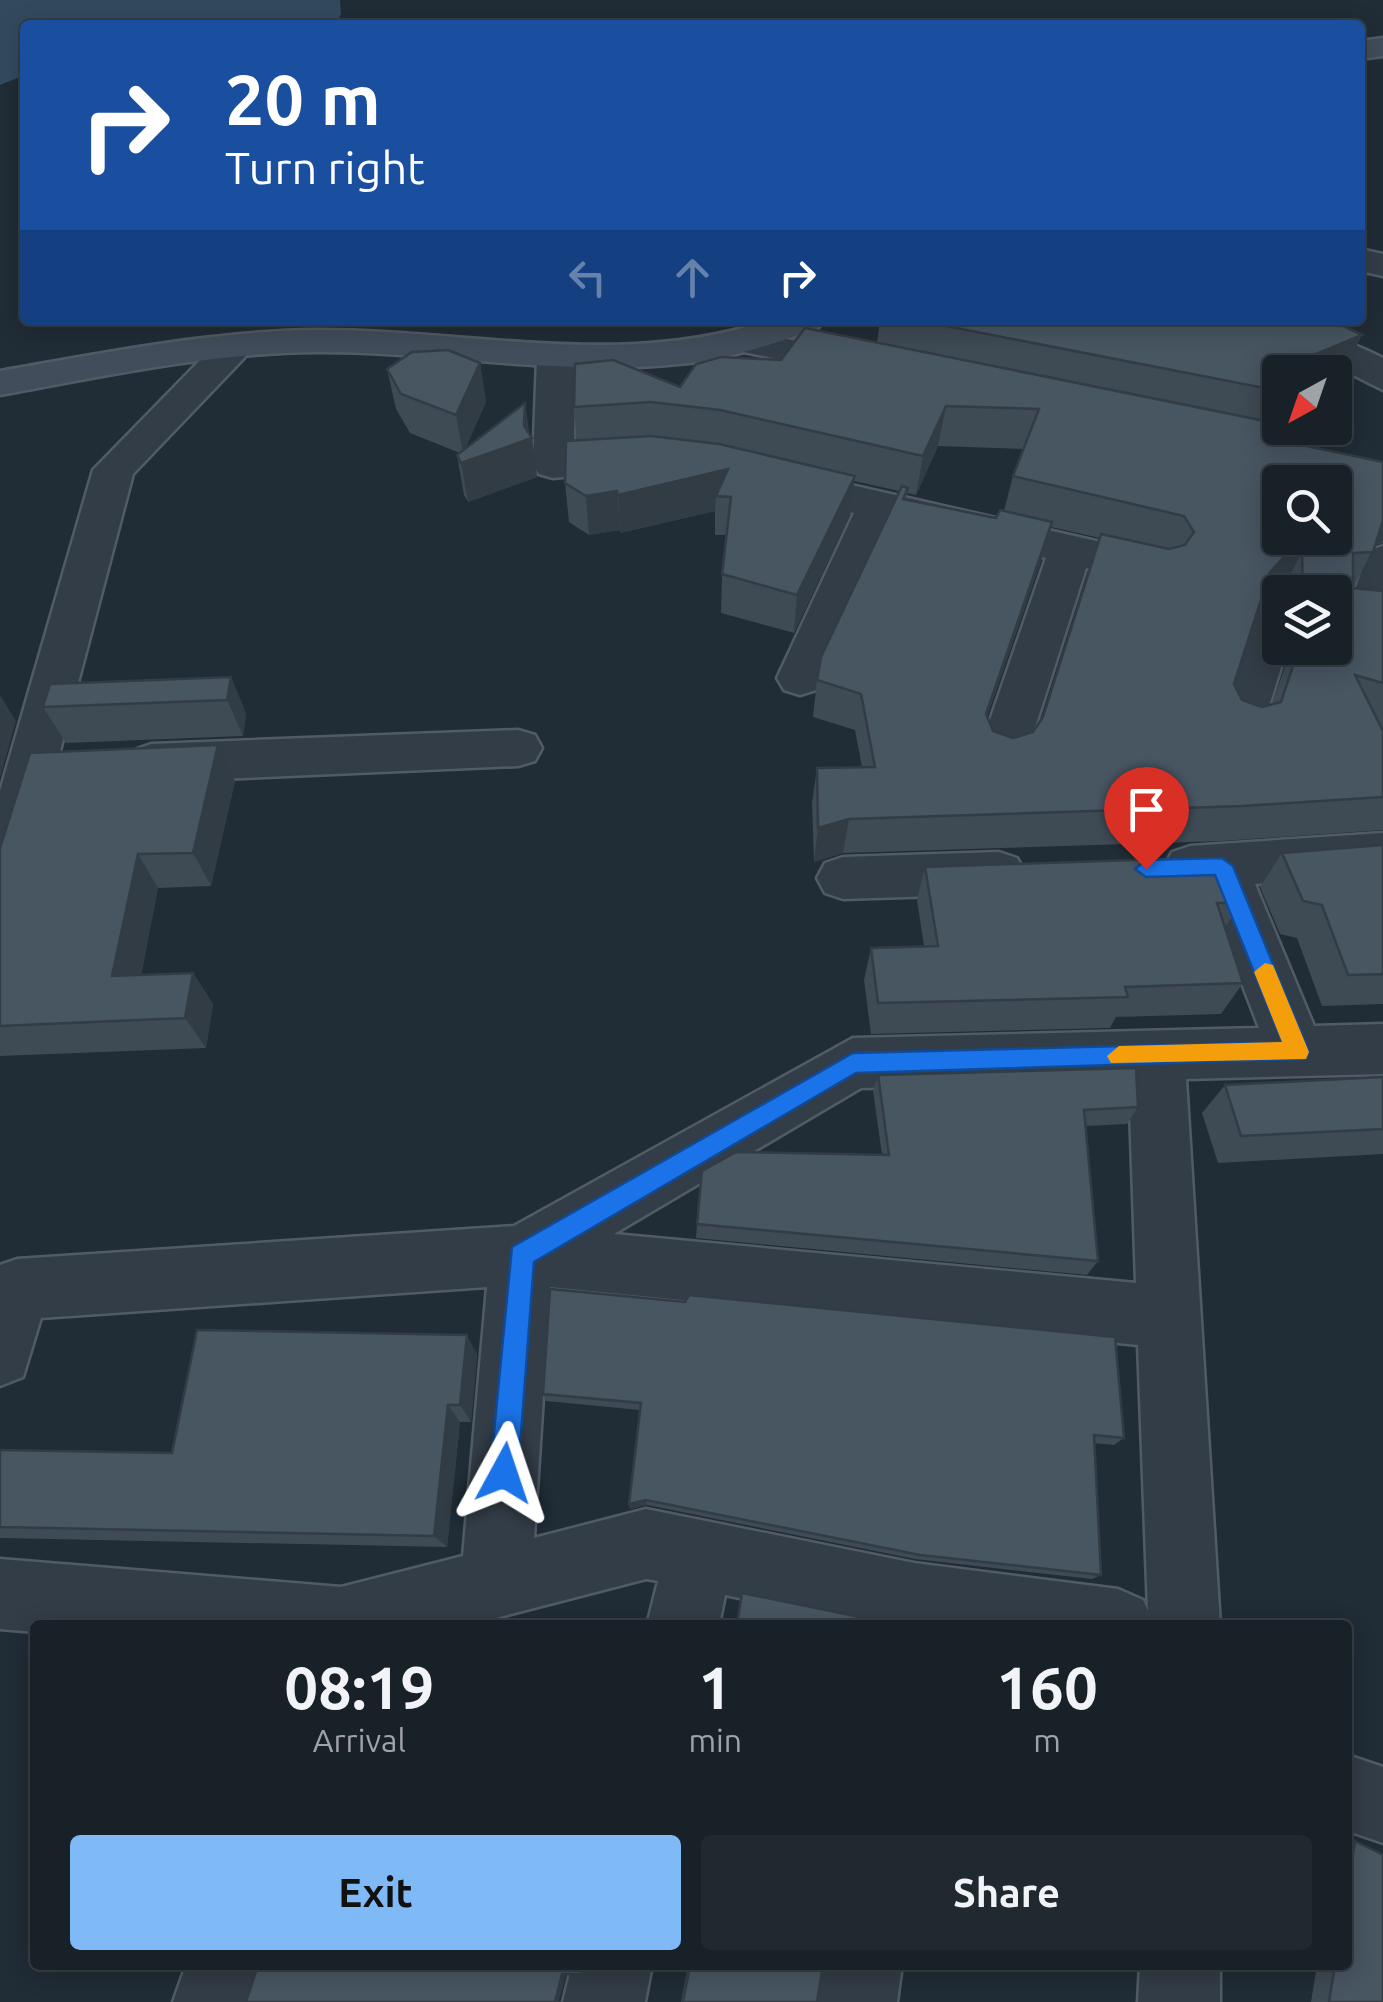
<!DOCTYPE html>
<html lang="en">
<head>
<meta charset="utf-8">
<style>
  body { margin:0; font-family:Ubuntu,sans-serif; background:#212930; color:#f1f3f6; height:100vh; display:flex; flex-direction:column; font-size:38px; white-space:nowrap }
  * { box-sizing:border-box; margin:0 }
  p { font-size:32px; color:#9fa3a8 }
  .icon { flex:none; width:55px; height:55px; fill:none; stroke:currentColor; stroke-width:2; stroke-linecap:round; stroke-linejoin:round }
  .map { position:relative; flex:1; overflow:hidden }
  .drawer { position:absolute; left:30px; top:1620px; width:1322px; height:350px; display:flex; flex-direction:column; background:#182128; border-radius:10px; box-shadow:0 5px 25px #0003,0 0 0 2px #363e45 }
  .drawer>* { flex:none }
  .hud { position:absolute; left:20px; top:20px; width:1345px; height:305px; border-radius:10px; box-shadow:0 5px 25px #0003,0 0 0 2px #363e45; background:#1a4fa0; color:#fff; overflow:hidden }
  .needle { width:65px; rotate:220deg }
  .buttons { position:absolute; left:1262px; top:355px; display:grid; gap:20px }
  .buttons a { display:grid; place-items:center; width:90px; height:90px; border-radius:10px; background:#182128; box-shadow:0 5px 25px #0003,0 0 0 2px #363e45; font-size:50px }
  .pin { position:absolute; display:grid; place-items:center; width:85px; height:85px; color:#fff; margin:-102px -42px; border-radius:50% 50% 50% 0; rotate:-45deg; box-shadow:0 0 10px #0007 }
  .pin .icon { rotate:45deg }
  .me { position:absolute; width:110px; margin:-55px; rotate:5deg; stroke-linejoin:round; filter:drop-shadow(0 0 8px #0008) }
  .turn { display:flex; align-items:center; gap:35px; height:210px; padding:0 40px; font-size:45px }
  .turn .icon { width:130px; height:130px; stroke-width:2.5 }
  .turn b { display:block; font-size:70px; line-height:85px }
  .lanes { display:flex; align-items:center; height:95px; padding:0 40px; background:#0003; justify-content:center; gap:50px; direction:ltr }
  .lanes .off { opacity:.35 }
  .eta { display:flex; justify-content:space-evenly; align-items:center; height:170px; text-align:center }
  .eta b { font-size:60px; font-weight:600; line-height:70px }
  .primary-button { display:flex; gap:20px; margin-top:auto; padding:20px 40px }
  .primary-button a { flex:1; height:115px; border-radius:10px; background:#7fbaf7; color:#111; font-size:40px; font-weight:600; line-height:115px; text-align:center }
  .primary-button a+a { background:#212930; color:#f1f3f6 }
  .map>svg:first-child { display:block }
</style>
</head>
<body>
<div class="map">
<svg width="1383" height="2002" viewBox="0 0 1383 2002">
  <rect width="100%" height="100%" fill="#202c36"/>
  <path fill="#334a5e" d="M0,0H340L341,14L335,25H25V75L0,85Z"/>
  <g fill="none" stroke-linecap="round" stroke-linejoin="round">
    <defs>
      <g id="street">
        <path d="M1360,249L1383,254V276L1360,271Z"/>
        <path d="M1184,320C1254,320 1320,325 1383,358V390L1313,355L1190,328Z"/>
        <path d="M752,332L876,357L881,365L876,373L862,377L739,351L733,343L739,335Z"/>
        <path d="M231,339L244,342L250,350L244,358L133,474L26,880L18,895L0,901V791L93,470L218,342Z"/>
        <path d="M556,347L569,350L575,358L574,450L638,446L652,450L658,459L652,468L553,478L539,474L533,465L537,358L543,350Z"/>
        <path d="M777,468L1153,554L1168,558L1175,569L1168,580L1153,584L1086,568L1027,752L1020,765L1003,770L986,765L979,752L1046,558L892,522L816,690L800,695L784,690L777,678L854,513L762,490L756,481L762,472Z"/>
        <path d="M1383,546V619L1366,626H1335V594H1354L1368,551Z"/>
        <path d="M1280,592V648H1287L1260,735L1243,740L1226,735L1219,722C1230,685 1240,604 1280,592Z"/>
        <path d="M518,730L535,735L542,748L535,761L518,766L151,782L134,776L127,763L134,750L151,744Z"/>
        <path d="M1383,833V873L1255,884L1314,1026L1383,1024V1074L1186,1079L1220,1625H873L725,1595L719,1625H647L658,1581L646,1579L469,1625H35V1632L0,1629V1559L341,1587L463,1556L487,1287L41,1318L23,1377L0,1386V1265L17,1259L514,1226L853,1038L1259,1028L1205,887L1172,882L1164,867L1172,852L1190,846ZM1129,1081L1136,1283L614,1234L861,1088ZM550,1287L1138,1345L1148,1611L1143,1600L1118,1589L914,1563L646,1509L534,1538Z"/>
        <path d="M999,852L1017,858L1025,873L1017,888L999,894L843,899L825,893L817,878L825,863L843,857Z"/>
        <path d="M1348,1755L1383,1767V1843L1348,1831Z"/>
        <path d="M186,1965H266L255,2002H173Z"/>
        <path d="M572,1965H652L645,2002H563Z"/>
        <path d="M822,1965H902L897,2002H815Z"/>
        <path d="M1140,1965H1220V2002H1138Z"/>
      </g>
      <g id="secondary">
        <path d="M1383,38V56L1360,59V41Z"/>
        <path d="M769,320H824L818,328C773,344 727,360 679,364C557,377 437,351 316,352C209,353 104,376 0,395V371C104,353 210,331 316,330C468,329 621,370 769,320Z"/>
      </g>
    </defs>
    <use href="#street" stroke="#515b65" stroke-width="5"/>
    <use href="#secondary" stroke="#515b65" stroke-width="5"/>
    <use href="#street" fill="#333d47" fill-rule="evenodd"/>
    <use href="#secondary" fill="#414d5a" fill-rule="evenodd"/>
  </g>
  <g fill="#3e4a54" fill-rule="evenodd">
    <path d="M880,320H1331L1343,374L1335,378V372H1280V428L1297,444L1383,462V543L1375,545L1353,588L1383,591V728L1381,727L1383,731V830L1222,841L843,853L814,862L812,803L817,768L862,767L855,730L813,717L817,680L899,491L854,481L850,515L794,633L721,613L722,574L726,535H715V511L620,533V530L589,535L569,522L565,483L577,441L574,407L680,387L781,360L877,343ZM938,446L1024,449L1013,476L1004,511L996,518L906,499L907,493L916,495ZM1051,527L1100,538L1042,719L1033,732L1013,738L993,731L987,717L1041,561ZM1283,590V592H1335V648H1288L1291,649L1272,704L1262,707L1242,700L1234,684L1262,600L1265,596Z"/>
    <path d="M480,363L486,402L465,449L525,403L529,433L532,438L537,477L468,502L464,495L457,455L460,453L410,433L396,409L387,369Z"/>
    <path d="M231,677L246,714L243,736L66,743L43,707Z"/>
    <path d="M235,781L211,886L158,888L141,975L193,973L213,1004L206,1048L0,1056V848Z"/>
    <path d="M1383,845V1004L1322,1006L1297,938L1280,934L1260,887L1282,853Z"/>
    <path d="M925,867L1241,903L1225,927L1243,983L1221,1014L1116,1017L1110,1028L871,1034L864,980L871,948L924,946L917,900Z"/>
    <path d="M878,1075L1138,1107L1127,1124L1086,1126L1098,1261L1087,1275L696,1238L697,1224L882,1155L873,1091Z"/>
    <path d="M1383,1077V1154L1218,1163L1202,1113L1225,1085Z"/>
    <path d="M477,1354L471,1422H460L447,1547L0,1538V1450L172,1453Z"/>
    <path d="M543,1394L1124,1438L1114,1445L1094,1443L1101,1575L1092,1579L915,1559L647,1505L630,1509L640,1410L546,1401Z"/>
    <path d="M1348,1840L1355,1841L1383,2002H1311L1317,1965H1348Z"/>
    <path d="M688,1965H823L817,2002H681Z"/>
  </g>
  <g fill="#323c45">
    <path d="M1362,335L1343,374L1335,378V372H1307L1316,354Z"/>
    <path d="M480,363L486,402L463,454L456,415Z"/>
    <path d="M525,403L530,438H532L537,477L468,502L461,463L524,426Z"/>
    <path d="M946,406L938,446L916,495L923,456Z"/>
    <path d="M728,469L716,496L715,511L620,533L618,495Z"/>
    <path d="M855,476L850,515L794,633L797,595Z"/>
    <path d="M617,491L620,530L589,535L586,496Z"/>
    <path d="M1383,516V540L1382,542L1364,550Z"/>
    <path d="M1052,522L1041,561L975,751L986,714Z"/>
    <path d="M1302,551L1283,590L1265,596L1252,610L1270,572L1283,558Z"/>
    <path d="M231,677L246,714L243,736L227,700Z"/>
    <path d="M0,695L16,721L0,778Z"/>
    <path d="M218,745L235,781L211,886L193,853Z"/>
    <path d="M849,819L843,853L814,862L818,828Z"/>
    <path d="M138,854L158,888L134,1007L112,976Z"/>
    <path d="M193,973L213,1004L206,1048L185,1018Z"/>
    <path d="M467,1335L477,1354L471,1422L460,1405Z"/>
    <path d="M448,1405L460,1422L447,1547L434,1536Z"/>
    <path d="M646,1500L647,1505L630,1509L629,1504Z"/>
    <path d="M569,1965L559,2001L562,2002H555L562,1974Z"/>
  </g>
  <g fill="#485662" stroke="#323c45" stroke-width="2.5" fill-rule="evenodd">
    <path d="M915,320H1331L1362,335L1316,354L1312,372H1280V391Z"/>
    <path d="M805,328L1280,424V428H1301L1297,444L1383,462V520L1373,552L1353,553V588L1383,591V683L1355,675L1383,731V797L1242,806L849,819L818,828L817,768L875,767L861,694L817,680L821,657L902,486L908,488L903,499L996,518L1000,510L1052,522L986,714L993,731L1013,738L1033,732L1043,717L1101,534L1169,549L1185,545L1194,532L1184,516L1013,476L1039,409L946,406L923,456L720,410L651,402L574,407L575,364L613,360L680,387L696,364L721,357L781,360ZM1280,482H1335V538H1280ZM1302,551L1303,592H1335V648H1299L1281,702L1262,707L1242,700L1234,684L1270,572L1283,558Z"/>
    <path d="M448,350L480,363L456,415L401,394L387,369L412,352Z"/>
    <path d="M525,403L524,426L532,438L461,463L457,455Z"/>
    <path d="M651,436L719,444L855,476L797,595L722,574L731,497L716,496L728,469L618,495L617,491L586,496L565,483L566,441Z"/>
    <path d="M231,677L227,700L43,707L50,684Z"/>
    <path d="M218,745L193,853L138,854L112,976L193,973L185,1018L0,1026V848L30,753Z"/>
    <path d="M1383,845V974L1348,975L1322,905L1303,901L1282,853Z"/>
    <path d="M1222,857L1241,903H1217L1243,983L1125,987L1128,997L878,1003L871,948L938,946L925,867Z"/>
    <path d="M1136,1068L1138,1107L1084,1110L1098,1261L697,1224L702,1171L736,1152L889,1155L878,1075Z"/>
    <path d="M1383,1077V1129L1241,1136L1225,1085Z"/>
    <path d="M550,1289L685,1302L689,1295L1115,1337L1124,1438L1094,1435L1101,1575L920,1555L646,1500L629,1504L641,1403L543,1394Z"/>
    <path d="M197,1330L467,1335L460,1405H448L434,1536L0,1527V1450L172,1453Z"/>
    <path d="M742,1593L879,1621V1625H737Z"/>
    <path d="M1355,1841L1383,1855V2002H1329L1335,1965H1348V1885Z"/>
    <path d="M258,1965H583L581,1974H562L555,2002H246Z"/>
    <path d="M690,1965H823L817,2002H683Z"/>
  </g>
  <path fill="#1a73e8" stroke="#114b97" stroke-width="2.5" d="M1222,858L1233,866L1309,1052L1306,1059L856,1073L534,1262L518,1473L514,1483L504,1487L494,1483L490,1473L512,1247L853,1053L1282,1042L1215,875L1146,877L1135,869L1146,860Z"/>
  <path fill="#f59e0b" d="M1265,963L1273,965L1309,1052L1306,1059L1111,1063L1107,1056L1119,1046L1282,1042L1254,972Z"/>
</svg>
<div class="buttons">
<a><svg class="needle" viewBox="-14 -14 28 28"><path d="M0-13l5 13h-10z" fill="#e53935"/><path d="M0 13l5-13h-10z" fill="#9fa3a8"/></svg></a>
<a><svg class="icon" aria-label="search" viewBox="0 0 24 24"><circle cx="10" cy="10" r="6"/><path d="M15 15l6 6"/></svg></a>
<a><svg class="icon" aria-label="layers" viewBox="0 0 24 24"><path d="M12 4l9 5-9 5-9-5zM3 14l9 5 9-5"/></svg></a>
</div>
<div class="pin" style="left:1146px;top:869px;background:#d93025"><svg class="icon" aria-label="arrive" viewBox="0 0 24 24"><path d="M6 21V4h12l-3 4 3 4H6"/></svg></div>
<svg class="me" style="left:504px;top:1473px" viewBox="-20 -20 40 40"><path d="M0-17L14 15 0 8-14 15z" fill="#1a73e8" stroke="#fff" stroke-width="4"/></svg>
<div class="hud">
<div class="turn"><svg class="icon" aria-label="right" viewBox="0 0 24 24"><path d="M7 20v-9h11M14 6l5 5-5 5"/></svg><div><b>20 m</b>Turn right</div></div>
<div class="lanes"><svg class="icon off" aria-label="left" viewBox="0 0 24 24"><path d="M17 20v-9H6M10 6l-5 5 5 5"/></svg><svg class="icon off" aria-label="ahead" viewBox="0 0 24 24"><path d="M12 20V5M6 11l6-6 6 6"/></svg><svg class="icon" aria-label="right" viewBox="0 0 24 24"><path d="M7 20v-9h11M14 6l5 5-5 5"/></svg></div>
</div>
<section class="drawer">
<div class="eta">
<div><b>08:19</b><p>Arrival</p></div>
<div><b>1</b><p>min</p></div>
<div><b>160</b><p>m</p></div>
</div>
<div class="primary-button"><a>Exit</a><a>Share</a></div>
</section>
</div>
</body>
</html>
